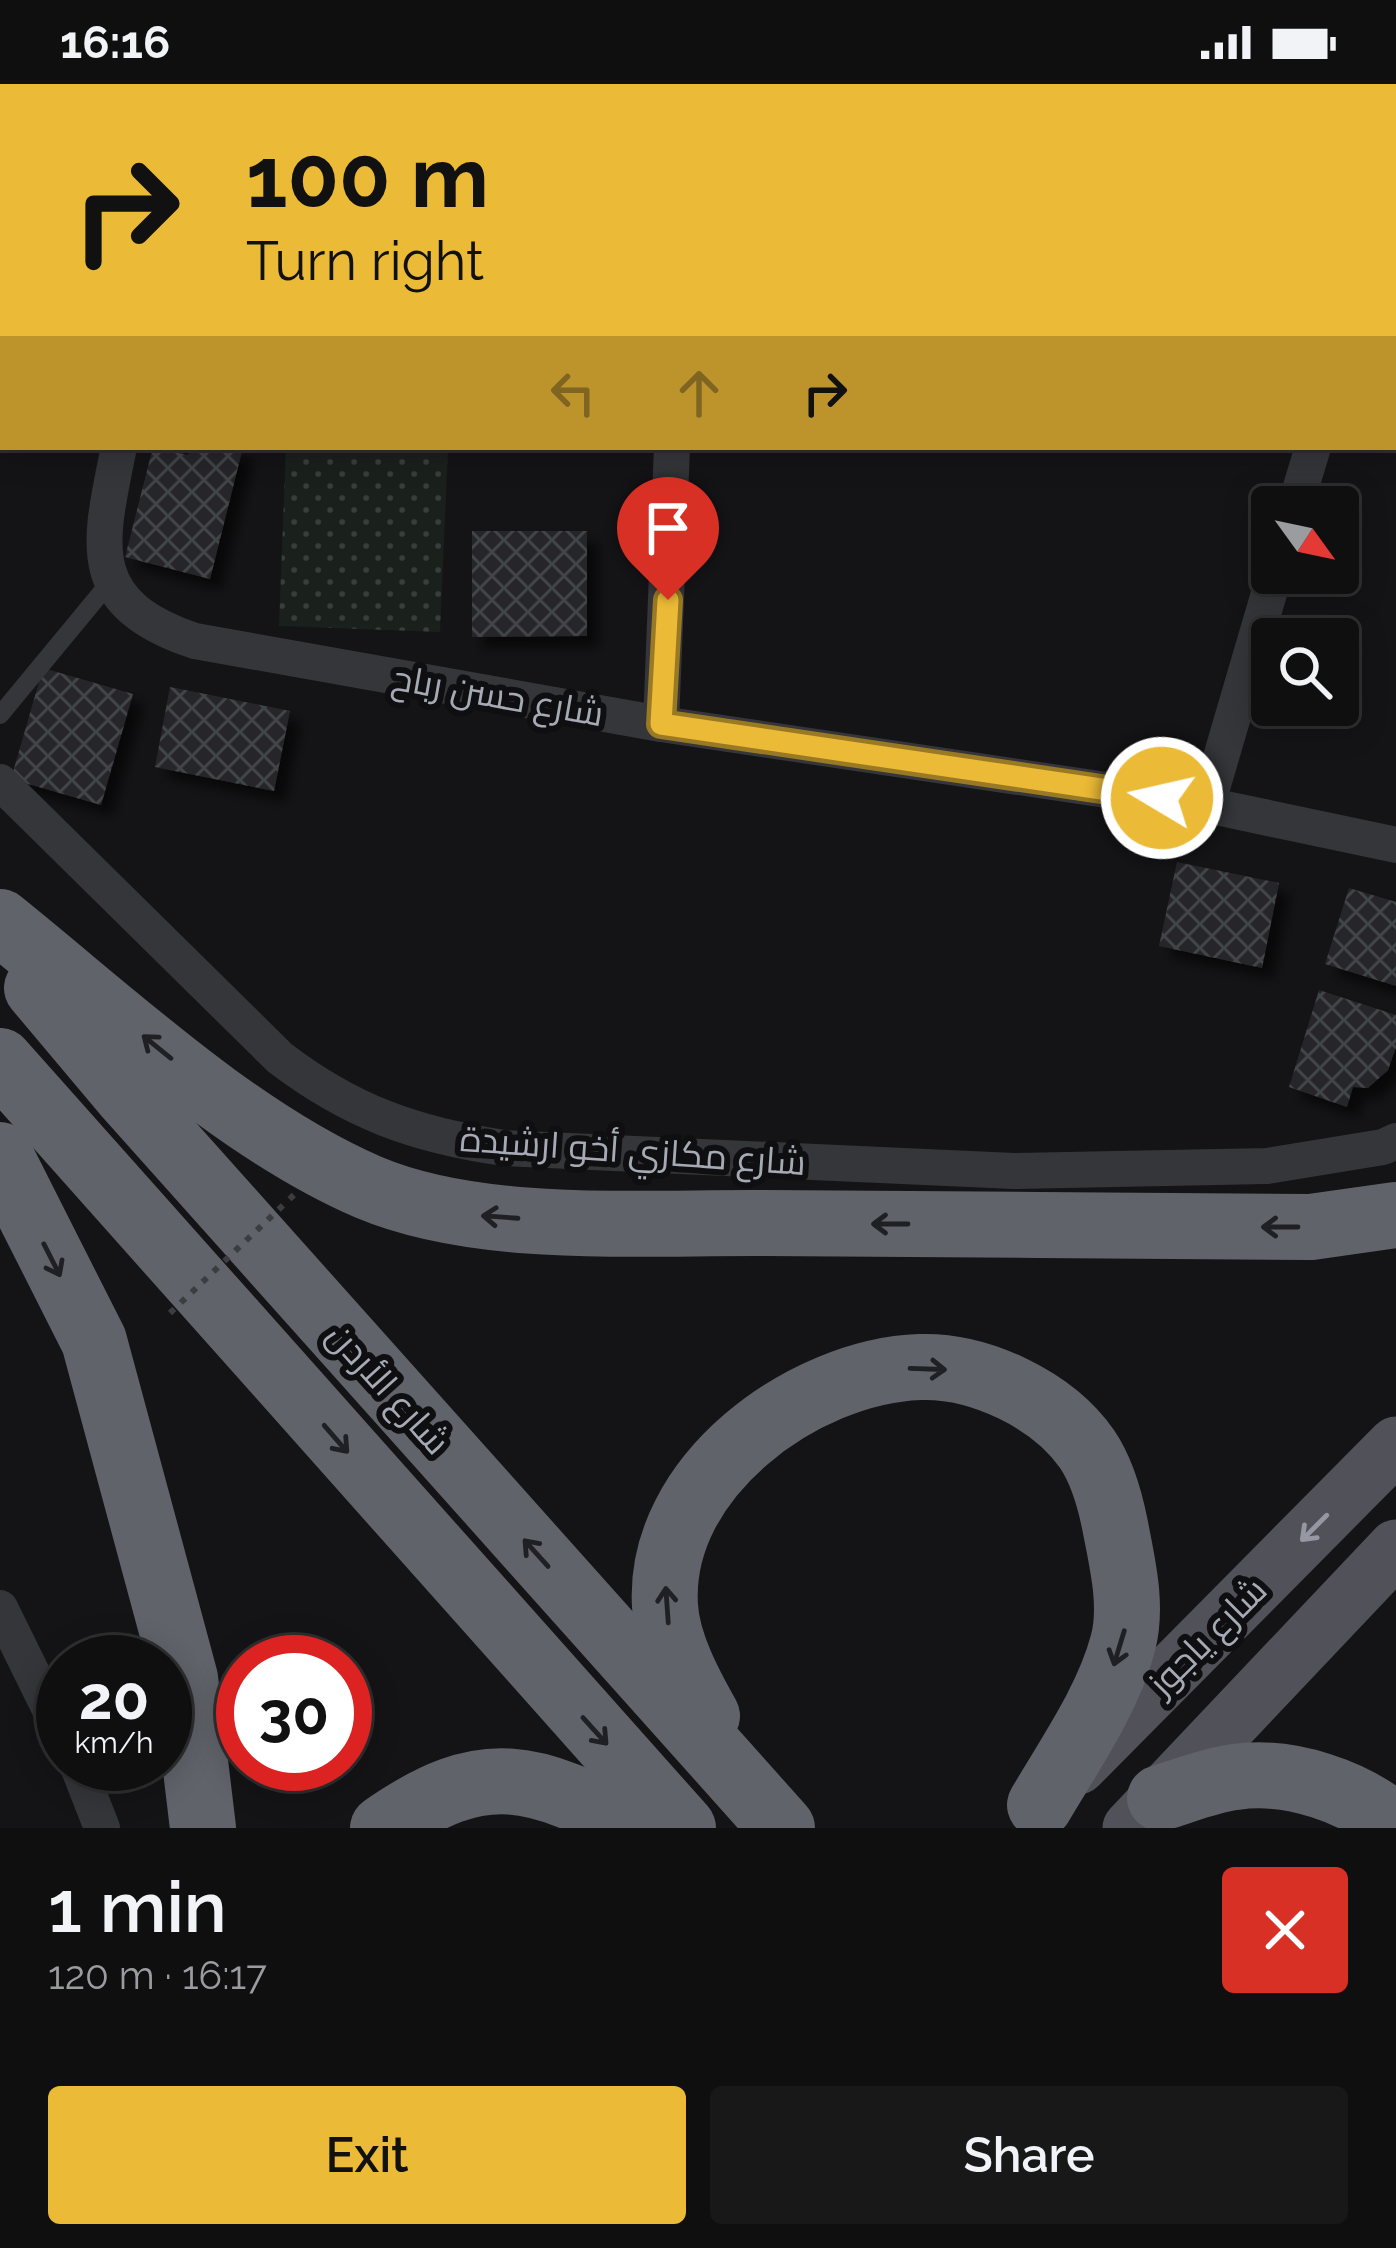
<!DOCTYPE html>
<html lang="en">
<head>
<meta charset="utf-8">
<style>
  body { margin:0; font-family:Raleway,Cairo,sans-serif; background:#181819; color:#f1f3f6; height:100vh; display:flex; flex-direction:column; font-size:45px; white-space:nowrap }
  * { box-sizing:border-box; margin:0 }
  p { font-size:39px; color:#9b9c9f }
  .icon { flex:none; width:66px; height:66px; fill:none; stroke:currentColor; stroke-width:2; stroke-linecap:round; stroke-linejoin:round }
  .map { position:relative; height:1744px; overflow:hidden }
  .sheet { display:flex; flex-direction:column; background:#0f0f10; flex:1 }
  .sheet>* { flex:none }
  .guide { position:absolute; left:0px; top:0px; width:1398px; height:366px; box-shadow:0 6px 30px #0003,0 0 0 3px #2f2f30; background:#ebba36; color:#111; overflow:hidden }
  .needle { width:78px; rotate:123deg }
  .fabs { position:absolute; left:1251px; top:402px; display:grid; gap:24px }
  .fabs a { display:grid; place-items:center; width:108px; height:108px; border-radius:12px; background:#0f0f10; box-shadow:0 6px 30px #0003,0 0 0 3px #2f2f30; font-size:60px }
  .speed { position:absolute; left:36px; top:1551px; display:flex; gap:24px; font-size:60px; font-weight:700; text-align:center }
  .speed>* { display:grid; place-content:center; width:156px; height:156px; border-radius:50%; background:#0f0f10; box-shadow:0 6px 30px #0003,0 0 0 3px #2f2f30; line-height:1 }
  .speed small { font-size:30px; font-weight:400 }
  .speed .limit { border:18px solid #d22; background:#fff; color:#111 }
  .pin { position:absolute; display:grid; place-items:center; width:102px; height:102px; color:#fff; margin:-123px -51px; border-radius:50% 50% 50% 0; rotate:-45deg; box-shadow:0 0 12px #0007 }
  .pin .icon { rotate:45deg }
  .me { position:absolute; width:132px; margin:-66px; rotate:279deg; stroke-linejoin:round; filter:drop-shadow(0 0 9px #0008) }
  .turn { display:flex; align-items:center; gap:42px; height:252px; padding:0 48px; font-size:54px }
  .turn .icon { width:156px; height:156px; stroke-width:2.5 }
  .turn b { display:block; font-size:84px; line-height:102px }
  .lanes { display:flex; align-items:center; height:114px; padding:0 48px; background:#0003; justify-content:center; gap:60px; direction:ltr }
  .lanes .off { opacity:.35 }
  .round { display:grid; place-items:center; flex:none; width:126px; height:126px; border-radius:12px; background:#181819 }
  .head { display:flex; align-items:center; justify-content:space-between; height:204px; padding:0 48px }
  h1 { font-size:72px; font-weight:600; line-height:90px }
  .button { display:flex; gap:24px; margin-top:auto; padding:24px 48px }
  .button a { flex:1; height:138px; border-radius:12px; background:#ebba36; color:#111; font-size:48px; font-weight:600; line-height:138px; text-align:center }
  .button a+a { background:#181819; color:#f1f3f6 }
  .status { display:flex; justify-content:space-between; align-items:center; height:84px; padding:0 60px; background:#0f0f10; direction:ltr }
  .status svg { height:33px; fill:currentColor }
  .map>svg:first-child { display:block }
</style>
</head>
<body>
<div class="status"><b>16:16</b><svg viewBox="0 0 49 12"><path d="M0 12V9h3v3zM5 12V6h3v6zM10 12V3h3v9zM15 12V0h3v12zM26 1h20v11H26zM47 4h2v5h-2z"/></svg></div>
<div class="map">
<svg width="1396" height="1744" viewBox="0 0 1396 1744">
  <defs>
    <pattern id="grass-dots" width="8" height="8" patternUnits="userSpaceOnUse" patternTransform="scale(3)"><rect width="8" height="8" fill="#1a201c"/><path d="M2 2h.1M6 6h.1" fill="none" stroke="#383e3b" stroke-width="1.8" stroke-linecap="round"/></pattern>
    <pattern id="building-cross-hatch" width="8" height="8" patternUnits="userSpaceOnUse" patternTransform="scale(3)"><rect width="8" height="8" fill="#27272a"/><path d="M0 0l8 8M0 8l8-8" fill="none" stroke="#434447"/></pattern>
    <filter id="shadow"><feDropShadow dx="11" dy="11" stdDeviation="6" flood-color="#0009"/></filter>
  </defs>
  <rect width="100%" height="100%" fill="#141416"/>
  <path fill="url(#grass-dots)" d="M286,363H448L440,548L279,542Z"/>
  <g fill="url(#building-cross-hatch)" filter="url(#shadow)">
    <path d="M153,363L188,371L190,363H243L210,495L125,473Z"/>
    <path d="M472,447H587V552L472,553Z"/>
    <path d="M43,584L133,610L101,721L11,695Z"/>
    <path d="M170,603L290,627L274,707L155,683Z"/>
    <path d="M1177,778L1279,799L1262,884L1159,862Z"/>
    <path d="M1349,804L1396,818V902L1325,880Z"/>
    <path d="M1319,906L1396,931V963L1388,986L1368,1004L1353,1003L1347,1023L1289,1003Z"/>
  </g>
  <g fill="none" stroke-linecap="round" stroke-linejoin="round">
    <path stroke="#35363a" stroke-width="18" d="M0,631L110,498"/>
    <g stroke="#35363a" stroke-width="36">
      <path d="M41,0H92"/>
      <path d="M338,3L340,0"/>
      <path d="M1123,3L1142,0"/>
      <path d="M1395,133L1396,130"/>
      <path d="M119,363C99,461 82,519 195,557L661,640L1207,721L1396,761"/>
      <path d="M1295,423L1313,363"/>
      <path d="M661,640L672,363"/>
      <path d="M0,698L280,974C351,1028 415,1051 504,1064L1014,1087L1267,1082L1383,1063L1396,1057"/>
      <path d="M1207,721L1275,489"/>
      <path d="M0,1524L63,1652"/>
      <path d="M77,1680L102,1744"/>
    </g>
    <g stroke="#515259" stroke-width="57">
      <path d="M1078,1682L1396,1361"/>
      <path d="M1131,1744L1396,1464"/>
    </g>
    <g stroke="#61636b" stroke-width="66">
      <path d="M0,838C112,928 236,1046 368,1103C481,1151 643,1138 765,1139C947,1140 1129,1142 1311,1143L1396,1131"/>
      <path d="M37,904L127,1011L782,1744"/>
      <path d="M0,977L683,1744"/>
      <path d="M0,1071L94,1257L185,1594L203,1744"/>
      <path d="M707,1632C689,1600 667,1559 665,1522C657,1393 803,1287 920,1283C980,1281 1053,1316 1087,1365C1102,1387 1110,1416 1115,1441C1122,1478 1133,1521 1123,1559C1108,1616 1070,1670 1040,1721"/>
      <path d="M1160,1714C1184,1707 1210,1696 1235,1693C1288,1685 1357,1707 1396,1744"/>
      <path d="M383,1744C485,1673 533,1691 637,1744"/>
    </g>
    <path stroke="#3b3d41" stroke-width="6" stroke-dasharray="6 9" stroke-linecap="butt" d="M170,1229L297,1108"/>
  </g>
  <defs><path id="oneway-shaft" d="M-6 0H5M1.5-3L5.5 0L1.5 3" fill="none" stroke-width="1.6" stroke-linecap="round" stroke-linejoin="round" transform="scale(3)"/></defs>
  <g stroke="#1f2023">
    <use href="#oneway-shaft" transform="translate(157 963) rotate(-141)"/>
    <use href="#oneway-shaft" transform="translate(500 1133) rotate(-176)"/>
    <use href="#oneway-shaft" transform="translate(890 1140) rotate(-180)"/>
    <use href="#oneway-shaft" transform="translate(1280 1143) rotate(-180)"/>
    <use href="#oneway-shaft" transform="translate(52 1176) rotate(63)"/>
    <use href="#oneway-shaft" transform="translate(928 1285) rotate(2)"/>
    <use href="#oneway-shaft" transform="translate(336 1355) rotate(49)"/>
    <use href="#oneway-shaft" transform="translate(536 1469) rotate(-132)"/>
    <use href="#oneway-shaft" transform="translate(667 1521) rotate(-94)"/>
    <use href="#oneway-shaft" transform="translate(1119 1564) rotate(107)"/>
    <use href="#oneway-shaft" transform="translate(595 1647) rotate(48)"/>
  </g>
  <use stroke="#9598a3" href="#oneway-shaft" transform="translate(1314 1444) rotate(135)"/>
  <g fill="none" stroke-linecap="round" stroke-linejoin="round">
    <defs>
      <path id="route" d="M668,516L661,640L1162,714"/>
    </defs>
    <use href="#route" stroke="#997923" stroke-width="30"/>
    <use href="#route" stroke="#ebba36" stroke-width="21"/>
  </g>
  <g text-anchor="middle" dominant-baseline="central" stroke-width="12" stroke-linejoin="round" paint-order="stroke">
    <g font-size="36" fill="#a6aab5" stroke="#0f0f11">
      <text transform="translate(498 611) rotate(10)">شارع حسن رباح</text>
      <text transform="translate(633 1066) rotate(4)">شارع مكازي أخو ارشيدة</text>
      <text transform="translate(389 1304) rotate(48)">شارع الأردن</text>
      <text transform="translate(1207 1552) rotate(-45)">شارع ياجوز</text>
    </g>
  </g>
</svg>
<div class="fabs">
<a><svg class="needle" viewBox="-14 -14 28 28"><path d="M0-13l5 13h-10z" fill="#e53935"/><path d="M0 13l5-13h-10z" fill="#9b9c9f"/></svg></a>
<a><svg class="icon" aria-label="search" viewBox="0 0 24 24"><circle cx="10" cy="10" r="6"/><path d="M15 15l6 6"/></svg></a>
</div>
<div class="speed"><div>20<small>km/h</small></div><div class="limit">30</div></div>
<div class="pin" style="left:668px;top:516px;background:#d93025"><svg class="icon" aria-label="arrive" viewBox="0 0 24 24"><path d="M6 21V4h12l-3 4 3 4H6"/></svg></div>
<svg class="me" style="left:1162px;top:714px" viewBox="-20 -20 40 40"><circle r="17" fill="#ebba36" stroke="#fff" stroke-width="3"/><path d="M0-11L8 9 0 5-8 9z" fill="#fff"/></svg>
<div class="guide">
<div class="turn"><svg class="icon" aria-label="right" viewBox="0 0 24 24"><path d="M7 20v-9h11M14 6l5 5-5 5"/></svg><div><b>100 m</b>Turn right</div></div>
<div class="lanes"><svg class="icon off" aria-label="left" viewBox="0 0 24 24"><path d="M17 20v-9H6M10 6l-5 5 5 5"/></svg><svg class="icon off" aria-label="ahead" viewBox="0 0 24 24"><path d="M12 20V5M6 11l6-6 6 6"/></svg><svg class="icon" aria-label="right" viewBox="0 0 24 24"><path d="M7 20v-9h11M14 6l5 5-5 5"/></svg></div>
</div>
</div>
<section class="sheet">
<div class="head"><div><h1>1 min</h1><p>120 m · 16:17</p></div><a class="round" style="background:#d93025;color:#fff"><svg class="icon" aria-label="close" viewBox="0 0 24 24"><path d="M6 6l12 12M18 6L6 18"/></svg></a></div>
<div class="button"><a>Exit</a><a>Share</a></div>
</section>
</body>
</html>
